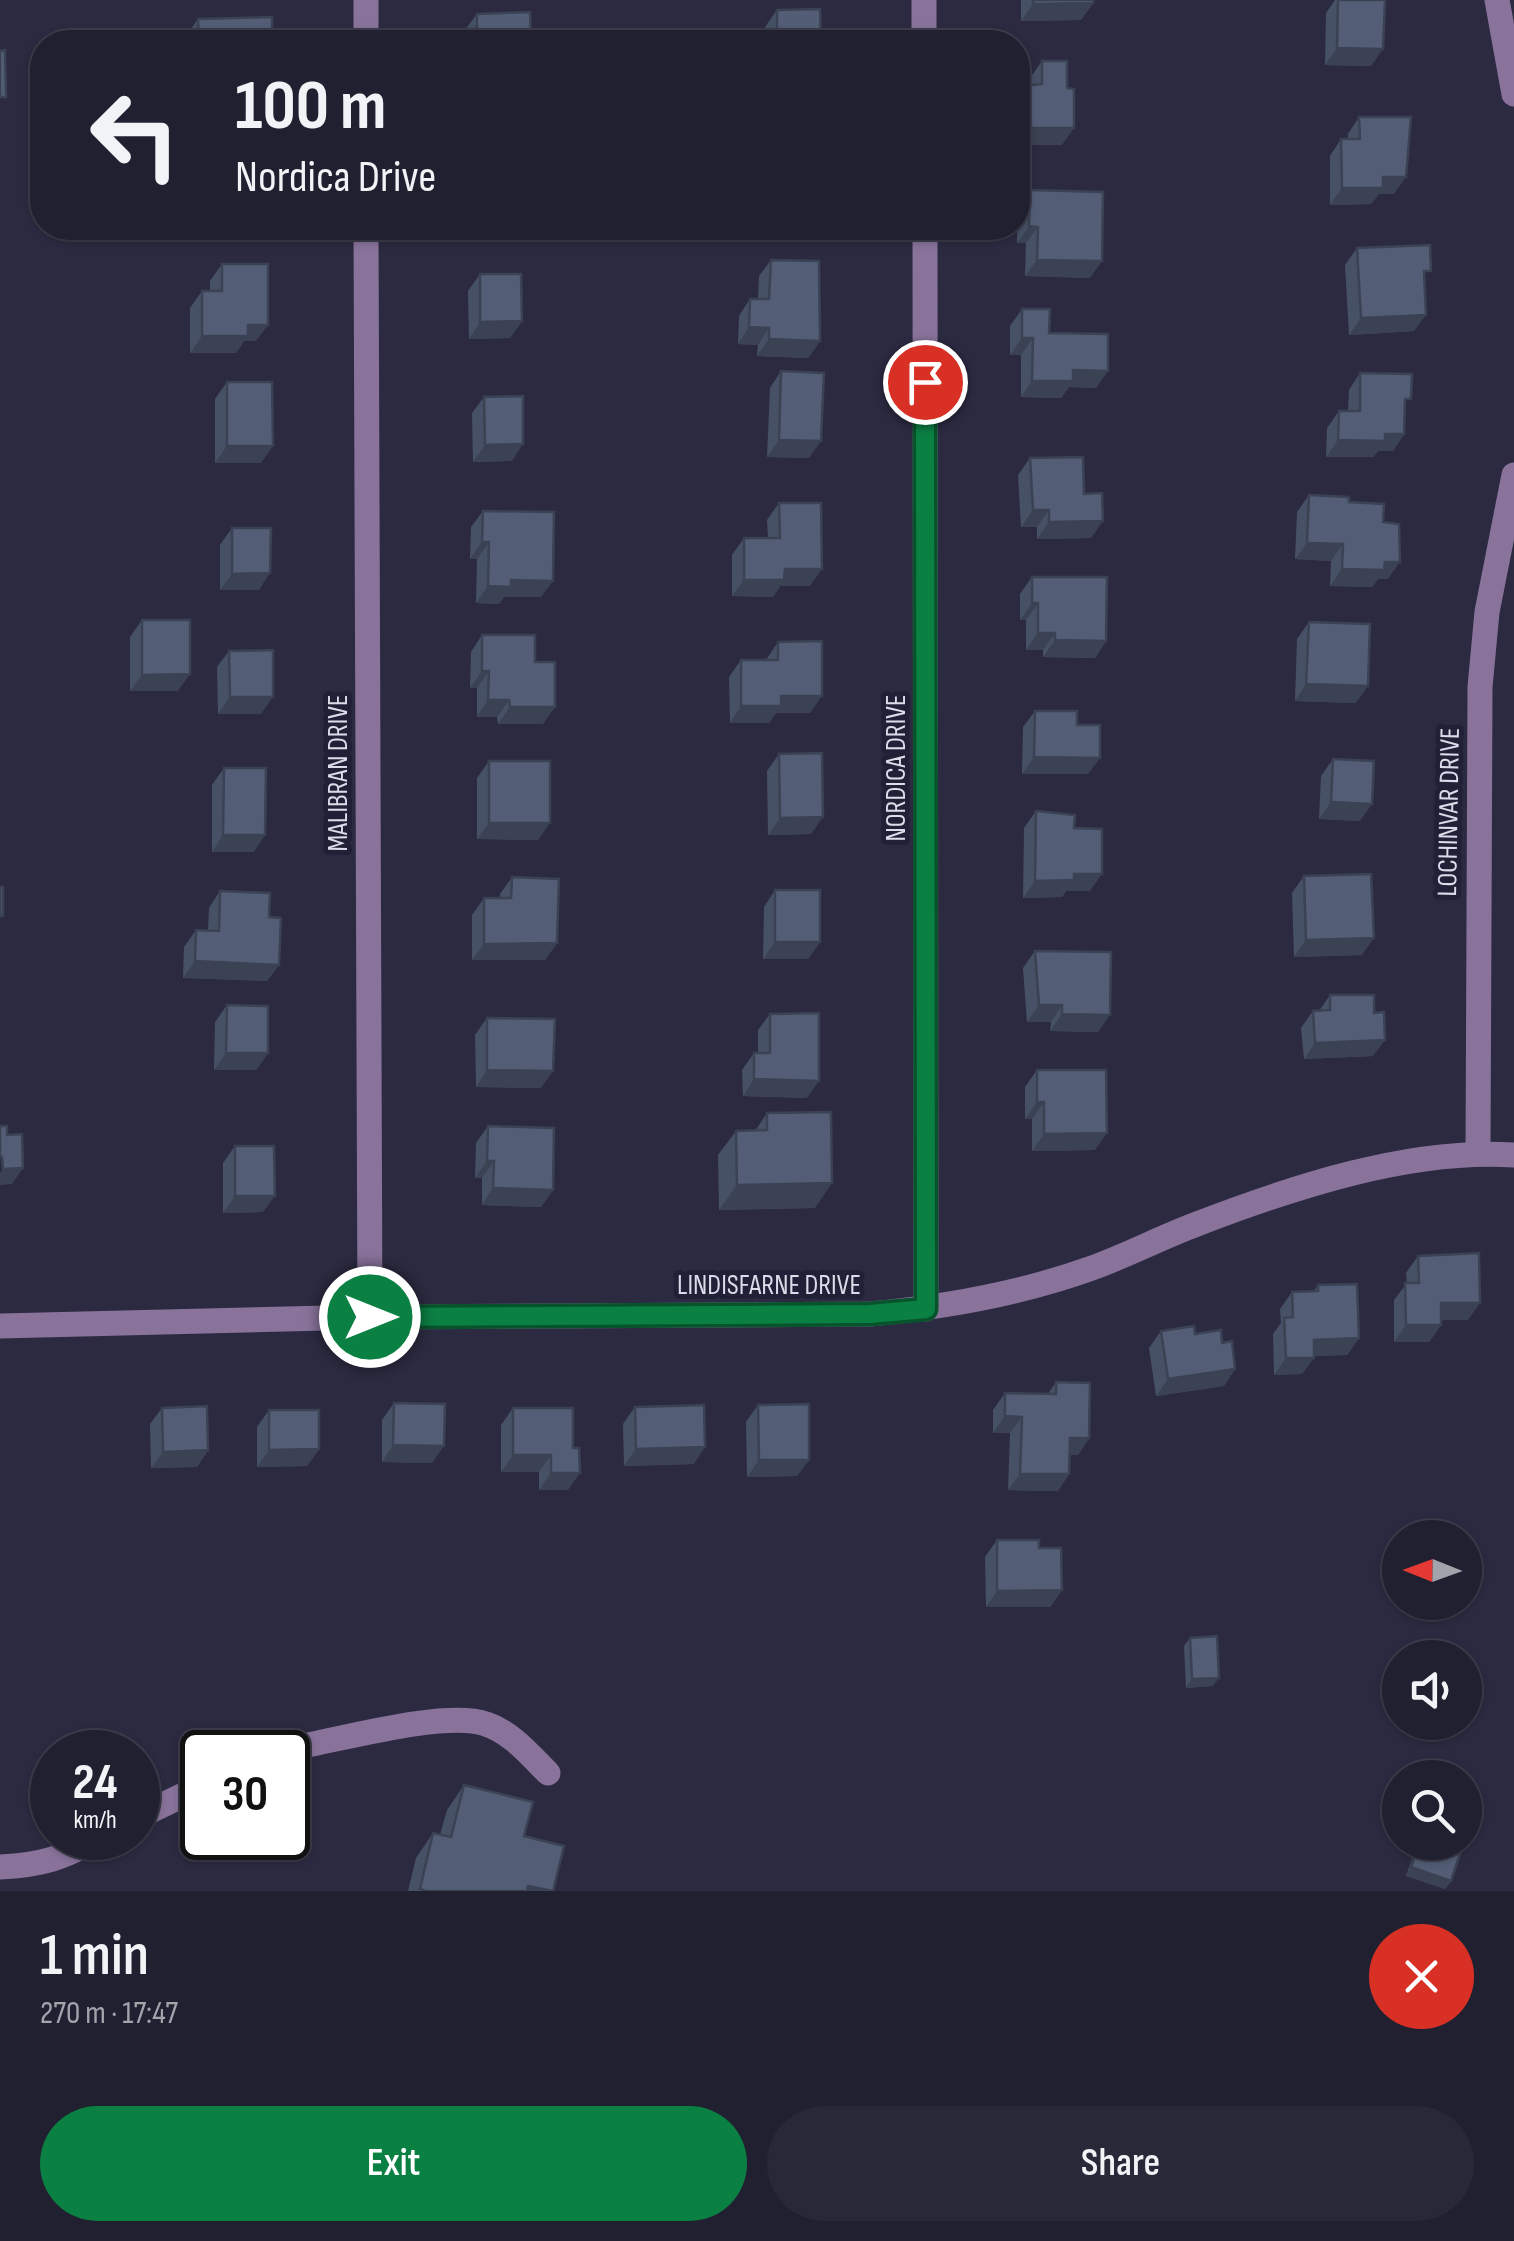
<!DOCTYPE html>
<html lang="en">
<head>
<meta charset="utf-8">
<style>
  body { margin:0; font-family:"Sofia Sans Condensed",sans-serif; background:#292839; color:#f1f3f6; height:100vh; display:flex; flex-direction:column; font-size:38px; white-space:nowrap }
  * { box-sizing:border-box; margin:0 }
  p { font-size:32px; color:#a2a3ab }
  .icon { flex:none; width:55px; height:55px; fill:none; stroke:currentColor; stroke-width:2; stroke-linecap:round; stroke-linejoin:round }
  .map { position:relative; height:1891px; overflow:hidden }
  .side { display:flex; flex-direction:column; background:#212031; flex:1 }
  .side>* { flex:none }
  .guide { position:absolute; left:30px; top:30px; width:1000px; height:210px; border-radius:40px; box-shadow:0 2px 8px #0004,0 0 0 2px #3e3e4d; background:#212031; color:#f1f3f6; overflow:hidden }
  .needle { width:65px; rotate:271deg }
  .controls { position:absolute; left:1382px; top:1520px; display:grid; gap:20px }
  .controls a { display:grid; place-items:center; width:100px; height:100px; border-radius:50%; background:#212031; box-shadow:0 2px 8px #0004,0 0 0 2px #3e3e4d; font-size:50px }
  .speed { position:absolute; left:30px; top:1730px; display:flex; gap:20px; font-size:50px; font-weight:700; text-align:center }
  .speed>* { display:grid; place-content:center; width:130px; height:130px; border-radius:50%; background:#212031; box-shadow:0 2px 8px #0004,0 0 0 2px #3e3e4d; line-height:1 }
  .speed small { font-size:25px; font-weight:400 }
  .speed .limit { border:5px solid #111; border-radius:15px; background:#fff; color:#111 }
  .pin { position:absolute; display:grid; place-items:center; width:85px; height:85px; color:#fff; margin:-42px; border:5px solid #fff; border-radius:50%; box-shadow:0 2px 10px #0007 }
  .me { position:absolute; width:110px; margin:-55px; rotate:90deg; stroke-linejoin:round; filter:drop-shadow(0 0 8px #0008) }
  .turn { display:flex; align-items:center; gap:35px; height:210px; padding:0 40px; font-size:45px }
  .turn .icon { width:130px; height:130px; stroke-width:2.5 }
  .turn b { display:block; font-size:70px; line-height:85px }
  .round { display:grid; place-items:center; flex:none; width:105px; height:105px; border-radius:52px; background:#292839 }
  .headline { display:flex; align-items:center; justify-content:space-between; height:170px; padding:0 40px }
  h1 { font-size:60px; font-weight:600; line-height:75px }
  .action { display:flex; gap:20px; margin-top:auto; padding:20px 40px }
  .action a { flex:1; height:115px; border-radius:60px; background:#0b8043; color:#fff; font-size:40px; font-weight:600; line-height:115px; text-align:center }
  .action a+a { background:#292839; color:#f1f3f6 }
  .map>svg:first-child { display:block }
</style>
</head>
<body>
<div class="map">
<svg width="1514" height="1891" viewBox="0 0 1514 1891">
  <rect width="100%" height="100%" fill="#2c2a41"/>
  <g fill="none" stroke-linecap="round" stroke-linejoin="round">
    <g stroke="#89739b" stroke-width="25">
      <path d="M366,0V42"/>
      <path d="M924,0V42"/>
      <path d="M1497,0L1514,94"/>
      <path d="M366,228L370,1317"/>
      <path d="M925,228L926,1309"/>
      <path d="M1478,1152L1480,687L1487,612L1514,475"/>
      <path d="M0,1326L370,1317L870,1314C946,1307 1020,1294 1092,1268C1128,1255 1162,1237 1197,1224C1293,1187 1411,1148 1514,1155"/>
      <path d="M285,1752L298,1747C342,1739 446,1710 486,1724C511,1732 530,1755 548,1773"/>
      <path d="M138,1817L202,1786"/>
      <path d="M0,1867C43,1865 62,1858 99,1838"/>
    </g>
  </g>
  <g fill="#475165">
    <path d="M1021,0H1093V3L1081,20L1021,21Z"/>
    <path d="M1335,0H1385L1371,66L1325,65L1326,13Z"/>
    <path d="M777,10L821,42H765V27Z"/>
    <path d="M477,14L531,42H456Z"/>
    <path d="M198,19L272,42H186V36Z"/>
    <path d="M1042,61L1062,145H1019V101L1030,85V78Z"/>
    <path d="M1359,117L1394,194H1379L1371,204L1330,205V156L1341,139H1348V134Z"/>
    <path d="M1030,190L1090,278L1025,276L1026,243H1017L1018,207Z"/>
    <path d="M1357,248L1424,281L1414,331L1349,335L1345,265Z"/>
    <path d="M771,260L820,341L808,358L757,356L758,345L738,344L739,316L750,299H758L759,276Z"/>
    <path d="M222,264L256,341H244L236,353H190V308L202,291H210V281Z"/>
    <path d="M480,274L522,321L510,338L469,339L468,291Z"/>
    <path d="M1022,309L1049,333L1096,388L1069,387L1061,398L1021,397V355H1010V326Z"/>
    <path d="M781,371L809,458L767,457L770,388Z"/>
    <path d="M1360,373L1405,408L1404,434L1393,451H1378L1373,457H1326L1327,428L1339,411H1348L1349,390Z"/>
    <path d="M227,382L261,463H215V399Z"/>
    <path d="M484,397L512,461L473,462L472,413Z"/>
    <path d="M1030,458L1084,494L1091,538L1037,539V527H1021L1018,475Z"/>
    <path d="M1309,495L1349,502L1383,522L1388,579H1378L1372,587L1330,586L1331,561L1295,559L1297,512Z"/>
    <path d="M779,503L810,586H780L773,597L732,596V555L744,538H768L767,520Z"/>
    <path d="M483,511L541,597H504L499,604L476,603L477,559H470L471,527Z"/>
    <path d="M232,528L259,590H220V545Z"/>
    <path d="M1032,577L1106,641L1095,658L1043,657V650H1026V620H1020V594Z"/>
    <path d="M142,620L178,691H130V637Z"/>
    <path d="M1309,622L1356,703L1295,701L1297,639Z"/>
    <path d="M482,635L535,662L543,724H498L497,717H477V688H470L471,652Z"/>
    <path d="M778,642L810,713H776L769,723H730L729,677L741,660H766Z"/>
    <path d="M229,651L261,714H218L217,667Z"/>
    <path d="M1035,711L1077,725L1088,774H1022L1023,727Z"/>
    <path d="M779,754L811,834L768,835L767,771Z"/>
    <path d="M1333,759L1360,821L1319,819L1321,776Z"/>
    <path d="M489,761L538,840L477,839V778Z"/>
    <path d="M224,768L254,852H212V785Z"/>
    <path d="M1036,811L1074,828L1090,891H1066L1062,897L1023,898L1024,828Z"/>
    <path d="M1304,876L1362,955L1294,957L1292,893Z"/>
    <path d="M512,877L557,943L545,960H472V915L484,898H500V894Z"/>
    <path d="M775,890L820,942L808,959H763L764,907Z"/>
    <path d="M220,891L269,917L279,965L267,981L183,978L184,947L196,930H208L209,908Z"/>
    <path d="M1035,951L1098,1032L1050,1031L1051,1022H1027L1023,968Z"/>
    <path d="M1330,995L1373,1056L1304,1059L1301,1028L1313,1011H1319Z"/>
    <path d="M227,1005L268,1053L256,1070H214L215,1022Z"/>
    <path d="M770,1014L807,1098L743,1096L742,1070L754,1053H758V1030Z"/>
    <path d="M487,1018L541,1088L476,1087L475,1035Z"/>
    <path d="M1037,1070L1095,1150L1032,1151V1119H1025V1087Z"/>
    <path d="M767,1113L815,1208L719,1210L718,1155L736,1131H755Z"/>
    <path d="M488,1126L553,1190L541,1207L482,1205V1178H475L476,1143Z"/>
    <path d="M235,1146L263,1212L223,1213V1163Z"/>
    <path d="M1418,1256L1468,1320H1441V1325L1429,1342H1394V1300L1407,1283L1406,1273Z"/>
    <path d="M1318,1285L1359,1338L1347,1355L1314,1356L1302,1374L1274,1375L1273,1334L1281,1323L1280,1309L1292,1292L1314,1291Z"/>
    <path d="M1161,1331L1195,1334L1222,1343L1235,1369L1224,1386L1156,1396L1149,1348Z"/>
    <path d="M1056,1382L1089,1438L1078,1455H1070L1069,1474L1058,1491L1008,1490L1010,1433H993V1410L1005,1393L1048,1394Z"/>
    <path d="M394,1403L432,1463L382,1462V1420Z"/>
    <path d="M758,1405L809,1460L797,1476L747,1477L746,1422Z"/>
    <path d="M635,1407L694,1464L624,1466L623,1424Z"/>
    <path d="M162,1408L208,1450L197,1467L151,1468L150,1424Z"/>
    <path d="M513,1408H573L568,1490H539V1472H501V1425Z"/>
    <path d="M269,1410L319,1449L307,1466L257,1467V1427Z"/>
    <path d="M997,1540L1039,1548L1062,1590L1050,1607H986L985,1557Z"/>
    <path d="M1190,1638L1213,1686L1186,1688L1184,1646Z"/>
    <path d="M464,1785L524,1836L553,1891H408L416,1858L433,1833L440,1835L447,1810Z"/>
    <path d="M1418,1842H1435L1451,1881L1445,1889L1406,1876Z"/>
  </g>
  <g fill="#3a4253">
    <path d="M1093,3L1081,20L1021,21L1033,4Z"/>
    <path d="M1337,48L1383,49L1371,66L1325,65Z"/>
    <path d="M1031,128H1074L1062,145H1019Z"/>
    <path d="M1383,177H1406L1394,194H1379L1371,204L1330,205L1342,188Z"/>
    <path d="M1029,226L1038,227L1026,243H1017Z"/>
    <path d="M1037,260L1102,261L1090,278L1025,276Z"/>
    <path d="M1426,315L1414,331L1349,335L1361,318Z"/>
    <path d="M522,321L510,338L469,339L480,322Z"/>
    <path d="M248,325H268L256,341H244L236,353H190L202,336Z"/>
    <path d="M749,327L769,328L758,345L738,344Z"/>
    <path d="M1022,338H1033L1021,355H1010Z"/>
    <path d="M769,339L820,341L808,358L757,356Z"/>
    <path d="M1073,370L1108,371L1096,388L1069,387L1061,398L1021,397L1032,381Z"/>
    <path d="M1385,434H1404L1393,451H1378L1373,457H1326L1338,440Z"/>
    <path d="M779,440L821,441L809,458L767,457Z"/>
    <path d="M523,444L512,461L473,462L485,445Z"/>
    <path d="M227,446H273L261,463H215Z"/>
    <path d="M1033,510H1049L1037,527H1021Z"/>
    <path d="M1103,521L1091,538L1037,539L1049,522Z"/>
    <path d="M482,542H489L477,559H470Z"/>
    <path d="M1307,543L1343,544L1331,561L1295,559Z"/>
    <path d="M1385,562H1400L1388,579H1378L1372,587L1330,586L1342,569Z"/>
    <path d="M785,569H822L810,586H780L773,597L732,596L744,580Z"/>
    <path d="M270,573L259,590H220L232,574Z"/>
    <path d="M511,580L553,581L541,597H504L499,604L476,603L488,586Z"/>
    <path d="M1032,603H1038L1026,620H1020Z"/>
    <path d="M1038,633H1055L1043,650H1026Z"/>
    <path d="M1055,640L1106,641L1095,658L1043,657Z"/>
    <path d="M482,671H489L477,688H470Z"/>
    <path d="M190,674L178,691H130L142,675Z"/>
    <path d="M1306,684L1368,686L1356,703L1295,701Z"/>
    <path d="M781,696H822L810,713H776L769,723H730L741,706Z"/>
    <path d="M230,697H273L261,714H218Z"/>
    <path d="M488,700H509L497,717H477Z"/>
    <path d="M510,707H555L543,724H498Z"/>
    <path d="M1034,757L1100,758L1088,774H1022Z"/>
    <path d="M1331,802L1372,804L1360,821L1319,819Z"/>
    <path d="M823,817L811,834L768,835L780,818Z"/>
    <path d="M489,823H550L538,840L477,839Z"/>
    <path d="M223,835H265L254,852H212Z"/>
    <path d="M1074,874H1102L1090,891H1066L1062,897L1023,898L1035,881Z"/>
    <path d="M1374,938L1362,955L1294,957L1306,940Z"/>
    <path d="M775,942H820L808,959H763Z"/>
    <path d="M557,943L545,960H472L484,944Z"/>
    <path d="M195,961L279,965L267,981L183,978Z"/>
    <path d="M1039,1005H1062L1051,1022H1027Z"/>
    <path d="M1062,1014L1110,1015L1098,1032L1050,1031Z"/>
    <path d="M1385,1040L1373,1056L1304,1059L1315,1043Z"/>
    <path d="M226,1053H268L256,1070H214Z"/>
    <path d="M487,1070L553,1071L541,1088L476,1087Z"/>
    <path d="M754,1079L819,1081L807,1098L743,1096Z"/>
    <path d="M1037,1102H1044L1032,1119H1025Z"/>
    <path d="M1107,1133L1095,1150L1032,1151L1044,1134Z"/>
    <path d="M487,1161H494L482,1178H475Z"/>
    <path d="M23,1168L12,1184L0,1185V1173L3,1169Z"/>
    <path d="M832,1183L815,1208L719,1210L737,1185Z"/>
    <path d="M493,1188L553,1190L541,1207L482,1205Z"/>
    <path d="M235,1196H275L263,1212L223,1213Z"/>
    <path d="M1441,1303H1480L1468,1320H1429Z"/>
    <path d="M1406,1325H1441L1429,1342H1394Z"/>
    <path d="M1359,1338L1347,1355L1302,1356L1314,1340Z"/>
    <path d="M1286,1358H1314L1302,1374L1274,1375Z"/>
    <path d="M1235,1369L1224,1386L1156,1396L1168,1379Z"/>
    <path d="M1005,1416L1022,1417L1010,1433H993Z"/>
    <path d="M1070,1438H1089L1078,1455H1058Z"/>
    <path d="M393,1445L444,1446L432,1463L382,1462Z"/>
    <path d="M705,1447L694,1464L624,1466L636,1449Z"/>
    <path d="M319,1449L307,1466L257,1467L269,1450Z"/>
    <path d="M208,1450L197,1467L151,1468L163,1452Z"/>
    <path d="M513,1455H551L539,1472H501Z"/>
    <path d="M759,1460H809L797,1476L747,1477Z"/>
    <path d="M551,1473H580L568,1490H539Z"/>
    <path d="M1020,1474H1069L1058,1491L1008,1490Z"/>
    <path d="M1062,1590L1050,1607H986L997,1591Z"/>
    <path d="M1219,1678L1213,1686L1186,1688L1192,1679Z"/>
    <path d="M1411,1867L1451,1881L1445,1889L1406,1876Z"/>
    <path d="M528,1886L548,1891H525Z"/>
  </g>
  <g fill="#535e76" stroke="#3a4253" stroke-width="2.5">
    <path d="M1033,0H1093V3L1033,4Z"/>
    <path d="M1338,0H1385L1383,49L1337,48Z"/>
    <path d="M820,9L821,42H777V10Z"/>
    <path d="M530,12L531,42H466V29H477V14Z"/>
    <path d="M272,17V42H199L198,19Z"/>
    <path d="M5,50L6,97H0V51Z"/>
    <path d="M1042,61H1067V88L1074,89V128H1031L1030,85L1042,84Z"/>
    <path d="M1359,117H1411L1406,177H1383V188H1342L1341,139H1360Z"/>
    <path d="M1030,190L1103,192L1102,261L1037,260L1038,227L1029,226Z"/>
    <path d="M1430,245L1431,271H1424L1426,315L1361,318L1357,248Z"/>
    <path d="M771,260L819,261L820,341L769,339V328L749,327L750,299H769Z"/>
    <path d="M222,264H268V325H248V336H202V291H222Z"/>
    <path d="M480,274H521L522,321L480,322Z"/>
    <path d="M1022,309H1050L1049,333L1108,334V371L1073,370V381H1032L1033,338H1022Z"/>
    <path d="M781,371L824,373L821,441L779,440Z"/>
    <path d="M1360,373L1412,374L1411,399H1405L1404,434H1385V441L1338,440L1339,411H1360Z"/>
    <path d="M227,382H272L273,446H227Z"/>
    <path d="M523,396V444L485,445L484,397Z"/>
    <path d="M1083,457L1084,494L1102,493L1103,521L1049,522V510H1033L1030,458Z"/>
    <path d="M1309,495L1349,497V502L1384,504L1383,522L1399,524L1400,562H1385L1384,570L1342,569L1343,544L1307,543Z"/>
    <path d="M779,503H821L822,569H785L784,580H744V538H780Z"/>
    <path d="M483,511L554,512L553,581L511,580V587L488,586L489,542H482Z"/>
    <path d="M232,528H271L270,573L232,574Z"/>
    <path d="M1032,577H1107L1106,641L1055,640V633H1038V603H1032Z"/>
    <path d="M142,620H190V674L142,675Z"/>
    <path d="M1309,622L1370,624L1368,686L1306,684Z"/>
    <path d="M482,635H535V662H555V707H510L509,700H488L489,671H482Z"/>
    <path d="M822,641V696H781V706H741V660H778V642Z"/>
    <path d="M273,650V697H230L229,651Z"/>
    <path d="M1035,711H1077V725H1100V758L1034,757Z"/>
    <path d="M822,753L823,817L780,818L779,754Z"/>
    <path d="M1333,759L1374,761L1372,804L1331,802Z"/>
    <rect x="489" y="761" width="61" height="62"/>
    <path d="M224,768H266L265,835H223Z"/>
    <path d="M1036,811L1075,815L1074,828L1102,829V874H1074V880L1035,881Z"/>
    <path d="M1371,874L1374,938L1306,940L1304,876Z"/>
    <path d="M512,877L559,879L557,943L484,944V898H511Z"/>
    <rect x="0" y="887" width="3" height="29"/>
    <rect x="775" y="890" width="45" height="52"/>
    <path d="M220,891L270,893L269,917L281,918L279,965L195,961L196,930L219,931Z"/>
    <path d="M1035,951L1111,952L1110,1015L1062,1014V1005H1039Z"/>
    <path d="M1330,995H1374V1013L1384,1012L1385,1040L1315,1043L1313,1011L1330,1010Z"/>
    <path d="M227,1005L268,1006V1053H226Z"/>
    <path d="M819,1013V1081L754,1079V1053H770V1014Z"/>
    <path d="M487,1018L555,1019L553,1071L487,1070Z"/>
    <path d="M1037,1070H1106L1107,1133L1044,1134V1102H1037Z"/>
    <path d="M831,1112L832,1183L737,1185L736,1131L767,1130V1113Z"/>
    <path d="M0,1126H7V1135L22,1134L23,1168L3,1169L2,1157H0Z"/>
    <path d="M488,1126L554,1128L553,1190L493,1188L494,1161H487Z"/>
    <path d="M235,1146H274L275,1196H235Z"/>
    <path d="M1479,1253L1480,1303H1441V1325H1406L1405,1283H1419L1418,1256Z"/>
    <path d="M1357,1284L1359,1338L1314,1340V1358H1286L1284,1318L1293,1317L1292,1292L1318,1291V1285Z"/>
    <path d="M1194,1326L1195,1334L1221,1330L1222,1343L1232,1341L1235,1369L1168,1379L1161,1331Z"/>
    <path d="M1056,1382L1090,1383L1089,1438H1070L1069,1474H1020L1022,1417L1005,1416V1393L1056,1394Z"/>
    <path d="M394,1403L445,1404L444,1446L393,1445Z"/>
    <path d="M809,1404V1460H759L758,1405Z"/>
    <path d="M704,1405L705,1447L636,1449L635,1407Z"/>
    <path d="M207,1406L208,1450L163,1452L162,1408Z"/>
    <path d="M513,1408H573V1448H579L580,1473H551V1455H513Z"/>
    <path d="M269,1410H319V1449L269,1450Z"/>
    <path d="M997,1540H1039V1548H1061L1062,1590L997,1591Z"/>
    <path d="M1217,1636L1219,1678L1192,1679L1190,1638Z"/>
    <path d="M464,1785L533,1802L524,1836L564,1846L553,1891L528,1886L527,1891H426L420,1889L433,1833L451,1837Z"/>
    <path d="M1420,1842H1435L1461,1851L1451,1881L1411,1867Z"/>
  </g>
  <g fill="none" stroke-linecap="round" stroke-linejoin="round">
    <defs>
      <path id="route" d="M370,1317L870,1314L926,1309L925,382"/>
    </defs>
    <use href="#route" stroke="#07532c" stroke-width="25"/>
    <use href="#route" stroke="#0b8043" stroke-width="18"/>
  </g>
  <g text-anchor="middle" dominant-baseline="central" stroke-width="10" stroke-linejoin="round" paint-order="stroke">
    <g font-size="28" fill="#dbdbea" stroke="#222036">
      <text transform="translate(896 768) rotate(-90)">NORDICA DRIVE</text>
      <text transform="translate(338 773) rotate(-90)">MALIBRAN DRIVE</text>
      <text transform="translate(1449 812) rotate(-89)">LOCHINVAR DRIVE</text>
      <text x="769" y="1285">LINDISFARNE DRIVE</text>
    </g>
  </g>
</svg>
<div class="controls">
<a><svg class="needle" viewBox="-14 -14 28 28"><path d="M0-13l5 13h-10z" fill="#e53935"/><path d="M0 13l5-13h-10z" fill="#a2a3ab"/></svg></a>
<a><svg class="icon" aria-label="sound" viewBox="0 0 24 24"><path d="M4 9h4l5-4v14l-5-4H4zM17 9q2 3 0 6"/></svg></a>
<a><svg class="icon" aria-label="search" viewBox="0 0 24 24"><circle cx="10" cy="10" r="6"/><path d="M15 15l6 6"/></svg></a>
</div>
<div class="speed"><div>24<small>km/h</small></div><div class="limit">30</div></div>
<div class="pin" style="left:925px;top:382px;background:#d93025"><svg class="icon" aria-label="arrive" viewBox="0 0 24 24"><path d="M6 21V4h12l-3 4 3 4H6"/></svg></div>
<svg class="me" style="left:370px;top:1317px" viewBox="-20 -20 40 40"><circle r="17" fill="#0b8043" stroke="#fff" stroke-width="3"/><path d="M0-11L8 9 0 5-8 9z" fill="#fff"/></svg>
<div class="guide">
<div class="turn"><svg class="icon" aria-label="left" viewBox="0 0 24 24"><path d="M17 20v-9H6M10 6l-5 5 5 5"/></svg><div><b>100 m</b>Nordica Drive</div></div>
</div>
</div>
<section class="side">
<div class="headline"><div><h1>1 min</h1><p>270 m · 17:47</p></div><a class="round" style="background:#d93025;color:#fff"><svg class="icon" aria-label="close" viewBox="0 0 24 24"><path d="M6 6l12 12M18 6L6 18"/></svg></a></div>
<div class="action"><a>Exit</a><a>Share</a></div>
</section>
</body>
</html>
